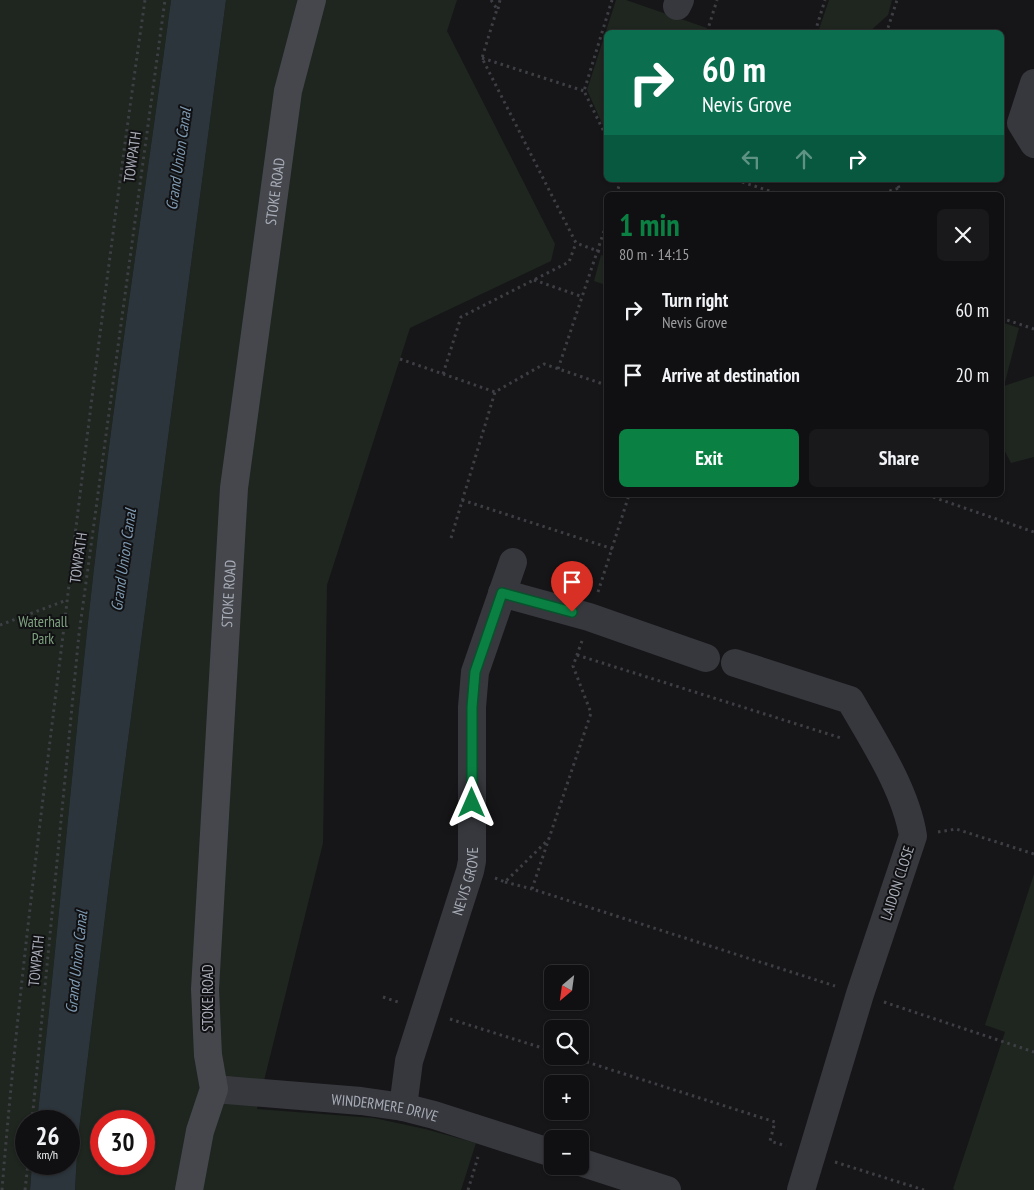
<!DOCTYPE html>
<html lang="en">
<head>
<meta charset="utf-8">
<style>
  body { margin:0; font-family:"PT Sans Narrow",sans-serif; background:#19191b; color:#f1f3f6; height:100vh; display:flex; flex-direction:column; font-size:19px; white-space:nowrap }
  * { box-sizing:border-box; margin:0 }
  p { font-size:16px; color:#9c9d9f }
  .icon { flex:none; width:28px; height:28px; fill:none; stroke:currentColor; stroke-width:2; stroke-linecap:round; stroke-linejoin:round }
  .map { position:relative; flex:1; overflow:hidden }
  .drawer { position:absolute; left:604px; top:192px; width:400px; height:305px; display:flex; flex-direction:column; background:#101012; border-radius:8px; box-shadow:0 1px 4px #0004,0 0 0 1px #303032 }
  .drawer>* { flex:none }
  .banner { position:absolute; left:604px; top:30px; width:400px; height:152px; border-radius:8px; box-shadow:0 1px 4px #0004,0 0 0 1px #303032; background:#0b6e4f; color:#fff; overflow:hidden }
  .needle { width:32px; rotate:209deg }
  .fabs { position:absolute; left:544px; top:965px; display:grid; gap:10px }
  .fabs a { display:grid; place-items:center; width:45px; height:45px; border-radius:8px; background:#101012; box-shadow:0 1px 4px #0004,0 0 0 1px #303032; font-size:25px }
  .speed { position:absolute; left:15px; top:1110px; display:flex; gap:10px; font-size:25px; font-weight:700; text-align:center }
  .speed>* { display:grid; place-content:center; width:65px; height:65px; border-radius:50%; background:#101012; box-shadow:0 1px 4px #0004,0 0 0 1px #303032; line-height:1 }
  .speed small { font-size:12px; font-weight:400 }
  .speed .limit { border:8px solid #d22; background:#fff; color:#111 }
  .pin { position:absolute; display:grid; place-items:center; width:42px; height:42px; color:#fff; margin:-51px -21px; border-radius:50% 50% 50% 0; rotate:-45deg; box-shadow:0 0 5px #0007 }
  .pin .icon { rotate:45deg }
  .me { position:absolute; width:55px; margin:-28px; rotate:0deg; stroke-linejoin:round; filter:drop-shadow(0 0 4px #0008) }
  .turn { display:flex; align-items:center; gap:18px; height:105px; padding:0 15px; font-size:22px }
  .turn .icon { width:65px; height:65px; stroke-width:2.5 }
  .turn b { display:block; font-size:35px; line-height:42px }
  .lanes { display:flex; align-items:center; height:48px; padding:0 15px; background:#0003; justify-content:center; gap:25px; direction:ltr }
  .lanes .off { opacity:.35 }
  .round { display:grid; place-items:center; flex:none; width:52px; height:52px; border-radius:8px; background:#19191b }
  .summary { display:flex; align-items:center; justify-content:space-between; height:85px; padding:0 15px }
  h1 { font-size:30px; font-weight:700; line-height:38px; color:#0b8043 }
  .cta { display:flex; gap:10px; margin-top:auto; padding:10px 15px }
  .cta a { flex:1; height:58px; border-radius:8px; background:#0b8043; color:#fff; font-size:20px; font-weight:700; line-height:58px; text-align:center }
  .cta a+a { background:#19191b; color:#f1f3f6 }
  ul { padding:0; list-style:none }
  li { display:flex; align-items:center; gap:15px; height:65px; padding:0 15px }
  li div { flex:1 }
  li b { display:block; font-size:19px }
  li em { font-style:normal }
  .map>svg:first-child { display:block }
</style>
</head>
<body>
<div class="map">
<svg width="1034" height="1190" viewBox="0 0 1034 1190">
  <rect width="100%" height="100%" fill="#161618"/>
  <g fill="#1e261f" fill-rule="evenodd">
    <path d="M0,0H171C146,189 116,378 94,568C73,752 58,937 37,1121H26V1164H32L30,1190H0Z"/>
    <path d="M226,0H457L447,31L555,244L551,261L410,328L327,585L323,843L257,1109L374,1118L425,1129L476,1143L461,1190H75L78,1138L110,876ZM101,1121H144V1164H101Z"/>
    <path d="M616,0H626L707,28L705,32H606V132L587,90Z"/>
    <path d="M829,0H892L888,15L869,32H818Z"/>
    <path d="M601,255L606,257V285L594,281Z"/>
    <path d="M1001,322L1019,328L1004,386L1034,376V457L1011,463L1001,444V405L1004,388L1001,396Z"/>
    <path d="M1034,874V1190H955L953,1189L1005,1032L985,1025Z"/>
  </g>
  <path fill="#2c353c" d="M171,0H226L110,876L78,1138L75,1190H30L32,1164H69V1121H37C58,937 73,752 94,568C116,378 146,189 171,0Z"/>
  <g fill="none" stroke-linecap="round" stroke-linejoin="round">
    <g stroke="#3d3f44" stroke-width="3" stroke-dasharray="2.5 4" stroke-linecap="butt">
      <path d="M491,0L497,9L482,58L576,243L606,254"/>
      <path d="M498,9L500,0"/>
      <path d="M707,32L717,0"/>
      <path d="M815,32L825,0"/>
      <path d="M884,32L887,31L897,0"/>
      <path d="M482,58L584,91"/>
      <path d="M606,136L584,91L612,0"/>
      <path d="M736,180L782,195"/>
      <path d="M895,180L903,195"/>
      <path d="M616,195L621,180"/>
      <path d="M877,195L899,188"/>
      <path d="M534,280L583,297"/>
      <path d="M1001,318L1034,329"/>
      <path d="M400,359L495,392"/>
      <path d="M558,369L606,225"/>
      <path d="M443,374L461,317L569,262L576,243"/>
      <path d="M927,495L1034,532"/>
      <path d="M462,500L613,549"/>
      <path d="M451,538L495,392L544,364L606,385"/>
      <path d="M598,592L629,495"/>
      <path d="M0,625L67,600"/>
      <path d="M582,641L573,666L591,713L532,889L835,986"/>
      <path d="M577,655L841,738"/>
      <path d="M938,832L956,829L1034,854"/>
      <path d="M495,878L505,882L547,841"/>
      <path d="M505,882L532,889"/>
      <path d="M383,997L401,1003"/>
      <path d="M884,1002L1034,1052"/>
      <path d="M450,1019L552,1051"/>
      <path d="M568,1056L775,1122L770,1141L786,1146"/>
      <path d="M32,1121L79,634L165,0"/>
      <path d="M835,1162L924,1190"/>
      <path d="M2,1190C17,1002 41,815 64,627C89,418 115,209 145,0"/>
      <path d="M25,1190L28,1164"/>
      <path d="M468,1190L478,1157"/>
    </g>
    <g stroke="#37383d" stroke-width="28">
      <path d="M677,6L680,0"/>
      <path d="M1034,83L1021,123L1034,144"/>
      <path d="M502,593L589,617L706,658"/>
      <path d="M735,663L850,700C873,740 906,790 913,836L860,994L801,1190"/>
      <path id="s1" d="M214,1089L361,1101L403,1107L434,1115L552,1153"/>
      <path id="s2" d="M403,1107L409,1061L470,871L472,861V707L475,672L513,562"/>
      <path d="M580,1162L667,1190"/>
    </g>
    <path stroke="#45474d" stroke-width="28" id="s3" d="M189,1190L200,1131L214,1089L208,1055L205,989L234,488L288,91L312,0"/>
  </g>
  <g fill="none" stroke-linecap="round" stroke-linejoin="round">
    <defs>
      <path id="route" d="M472,803V707L475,672L502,593L572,612"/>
    </defs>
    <use href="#route" stroke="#07532c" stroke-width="12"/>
    <use href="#route" stroke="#0b8043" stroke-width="9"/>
  </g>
  <g text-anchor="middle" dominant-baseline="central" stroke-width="4" stroke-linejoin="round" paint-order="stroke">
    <g font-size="15" fill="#a8adb8" stroke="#111113">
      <text transform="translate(132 157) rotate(-82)">TOWPATH</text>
      <text stroke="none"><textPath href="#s3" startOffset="1006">STOKE ROAD</textPath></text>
      <text transform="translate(78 558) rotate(-82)">TOWPATH</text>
      <text stroke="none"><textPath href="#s3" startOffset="601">STOKE ROAD</textPath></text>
      <text stroke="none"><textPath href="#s2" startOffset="235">NEVIS GROVE</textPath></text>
      <text transform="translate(897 883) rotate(-72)">LAIDON CLOSE</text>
      <text transform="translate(36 961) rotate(-84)">TOWPATH</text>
      <text transform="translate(207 998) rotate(-90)">STOKE ROAD</text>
      <text stroke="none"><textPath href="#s1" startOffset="172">WINDERMERE DRIVE</textPath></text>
    </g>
    <g font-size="15" fill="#7fa381" stroke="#111113">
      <text x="43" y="621">Waterhall<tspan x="43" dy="17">Park</tspan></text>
    </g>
    <g font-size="16" font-style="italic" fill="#7f9bb3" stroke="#111113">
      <text transform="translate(178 159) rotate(-82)">Grand Union Canal</text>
      <text transform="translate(123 560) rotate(-82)">Grand Union Canal</text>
      <text transform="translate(76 962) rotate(-84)">Grand Union Canal</text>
    </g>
  </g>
</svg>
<div class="fabs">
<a><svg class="needle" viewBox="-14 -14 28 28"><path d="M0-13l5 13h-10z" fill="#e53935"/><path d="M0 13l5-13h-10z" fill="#9c9d9f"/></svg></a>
<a><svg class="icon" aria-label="search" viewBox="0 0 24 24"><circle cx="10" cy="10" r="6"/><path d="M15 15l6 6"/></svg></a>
<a>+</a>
<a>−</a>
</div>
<div class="speed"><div>26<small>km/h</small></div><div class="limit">30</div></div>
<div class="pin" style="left:572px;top:612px;background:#d93025"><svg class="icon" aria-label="arrive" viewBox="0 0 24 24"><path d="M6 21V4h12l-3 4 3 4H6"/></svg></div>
<svg class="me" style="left:472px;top:803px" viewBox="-20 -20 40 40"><path d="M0-17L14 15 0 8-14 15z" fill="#0b8043" stroke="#fff" stroke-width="4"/></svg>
<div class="banner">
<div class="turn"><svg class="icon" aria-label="right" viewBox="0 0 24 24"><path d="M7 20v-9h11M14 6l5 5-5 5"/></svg><div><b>60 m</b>Nevis Grove</div></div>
<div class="lanes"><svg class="icon off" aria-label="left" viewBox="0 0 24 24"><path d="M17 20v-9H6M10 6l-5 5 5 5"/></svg><svg class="icon off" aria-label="ahead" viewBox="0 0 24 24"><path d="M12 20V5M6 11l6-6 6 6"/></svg><svg class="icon" aria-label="right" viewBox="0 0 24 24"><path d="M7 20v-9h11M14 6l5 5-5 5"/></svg></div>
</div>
<section class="drawer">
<div class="summary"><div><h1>1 min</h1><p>80 m · 14:15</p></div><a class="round"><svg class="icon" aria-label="close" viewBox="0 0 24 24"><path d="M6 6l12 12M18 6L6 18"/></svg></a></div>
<ul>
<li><svg class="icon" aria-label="right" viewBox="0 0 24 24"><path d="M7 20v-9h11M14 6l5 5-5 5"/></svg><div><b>Turn right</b><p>Nevis Grove</p></div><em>60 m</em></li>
<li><svg class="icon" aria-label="arrive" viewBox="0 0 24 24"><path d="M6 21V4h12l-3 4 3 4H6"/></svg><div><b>Arrive at destination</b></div><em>20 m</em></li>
</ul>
<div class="cta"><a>Exit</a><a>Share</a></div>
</section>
</div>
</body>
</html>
